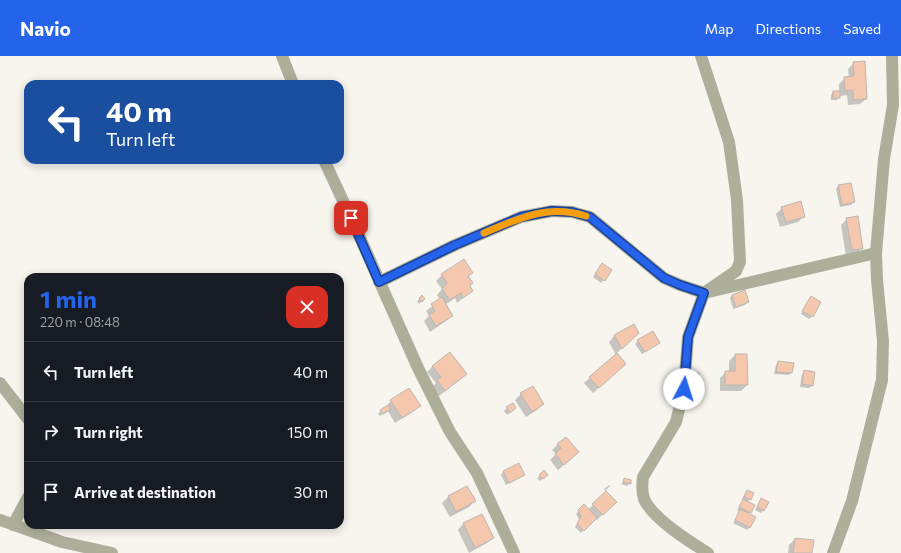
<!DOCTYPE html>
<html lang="en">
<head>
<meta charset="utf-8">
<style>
  body { margin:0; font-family:Commissioner,sans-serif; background:#20242c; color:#f1f3f6; height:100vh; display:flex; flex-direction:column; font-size:15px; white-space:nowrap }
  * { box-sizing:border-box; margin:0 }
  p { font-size:13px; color:#9ea1a6 }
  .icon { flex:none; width:22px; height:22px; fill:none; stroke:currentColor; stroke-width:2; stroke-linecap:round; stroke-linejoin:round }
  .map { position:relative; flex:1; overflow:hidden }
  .sheet { position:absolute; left:24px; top:217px; width:320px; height:256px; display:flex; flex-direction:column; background:#171b24; border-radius:12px; box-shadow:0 2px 10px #0003 }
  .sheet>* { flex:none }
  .top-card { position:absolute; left:24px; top:24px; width:320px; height:84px; border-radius:12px; box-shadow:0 2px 10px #0003; background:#1a4fa0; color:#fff; overflow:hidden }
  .pin { position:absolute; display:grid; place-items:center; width:34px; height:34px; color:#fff; margin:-17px; border-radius:8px; box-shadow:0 2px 6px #0006 }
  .me { position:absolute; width:44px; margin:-22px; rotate:5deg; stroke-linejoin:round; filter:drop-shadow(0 0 3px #0008) }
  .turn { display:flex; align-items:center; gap:14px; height:84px; padding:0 16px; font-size:18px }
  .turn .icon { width:52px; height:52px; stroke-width:2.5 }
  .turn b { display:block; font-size:28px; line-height:34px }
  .round { display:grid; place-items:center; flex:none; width:42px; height:42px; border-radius:12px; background:#20242c }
  .headline { display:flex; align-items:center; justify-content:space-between; height:68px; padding:0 16px }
  h1 { font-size:24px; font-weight:700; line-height:30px; color:#2563eb }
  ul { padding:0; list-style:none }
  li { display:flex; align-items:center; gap:12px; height:60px; padding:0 16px; border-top:1px solid #363941 }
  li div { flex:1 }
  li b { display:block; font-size:15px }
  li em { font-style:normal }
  header { display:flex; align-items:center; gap:24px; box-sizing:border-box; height:56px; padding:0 20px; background:#2563eb; color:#fff }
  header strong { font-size:19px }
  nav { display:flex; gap:22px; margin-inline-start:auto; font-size:14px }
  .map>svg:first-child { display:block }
</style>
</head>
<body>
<header>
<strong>Navio</strong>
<nav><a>Map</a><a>Directions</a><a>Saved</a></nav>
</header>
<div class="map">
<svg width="901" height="497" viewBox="0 0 901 497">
  <rect width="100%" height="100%" fill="#f8f5ef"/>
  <g fill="#0003">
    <path d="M854,7L866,43L860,48L848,49L847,39L839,40L837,44H831V39L833,36H839V28L845,22H849L848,13Z"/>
    <path d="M838,130L854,146L851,149L840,151L836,133Z"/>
    <path d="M782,152L804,160L798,166L780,171L776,158Z"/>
    <path d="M847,163L862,192L856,198L846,200L841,169Z"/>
    <path d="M602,208L604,224L601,227L593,221Z"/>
    <path d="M472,217L468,221L469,231L472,235L457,247L455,242L445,249L452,260L446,265L430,276L424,265L429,260L426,255L440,244L437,239L442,233L436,225L442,219Z"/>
    <path d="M732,239L748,246L745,249L733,253L730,242Z"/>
    <path d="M422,240L424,243L419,248L417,245Z"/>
    <path d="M811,241L812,260L809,263L801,258Z"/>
    <path d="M634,269L638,276L616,298L625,308L593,337L584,327L616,299L609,286L614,280Z"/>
    <path d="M638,285L659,287L642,298L635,288Z"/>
    <path d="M735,299H746L747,329L741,335H720V322L726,316H729V305Z"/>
    <path d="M778,306L792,316L789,319L774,318L776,309Z"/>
    <path d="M433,310L466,318L439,340L432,331L436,327L427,316Z"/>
    <path d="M805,315L812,330L809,332L800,331L802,318Z"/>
    <path d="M693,318L698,324L695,327L691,328L690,321Z"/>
    <path d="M521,338L543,348L537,354L526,361L515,344Z"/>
    <path d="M391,345L419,349L414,355L395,367L388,355L380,360L378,358Z"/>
    <path d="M507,352H515L507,359L504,355Z"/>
    <path d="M558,388L572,402L558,414L550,404L556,398L552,394Z"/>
    <path d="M519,408L524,418L521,421L506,429L501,419L503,416Z"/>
    <path d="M544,416L547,419L540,425L537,422Z"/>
    <path d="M625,423L630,427L627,430L621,428Z"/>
    <path d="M609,429L610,430L605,435L604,433Z"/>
    <path d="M466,431L474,445L469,451L450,461L442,447L448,441Z"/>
    <path d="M748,435L750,443L747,446L754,449L748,458L750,471L747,474L733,467L740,455L737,454L743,444L742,443L745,437Z"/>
    <path d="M606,436L615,446L597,464L595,462L581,477L575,471L579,463L576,458L584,450L588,454Z"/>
    <path d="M761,443L763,454L761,457L755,454Z"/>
    <path d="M482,459L493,482L487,487L469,497L458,474L463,468Z"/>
    <path d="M795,483L811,497H788L789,489Z"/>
  </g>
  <g fill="#f5c7ad" stroke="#bcb6b3">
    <path d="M865,5L867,43L853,44V34L845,35L844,21L854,20L853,6Z"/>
    <rect x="833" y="35" width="7" height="7"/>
    <path d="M851,127L855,146L842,149L838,129Z"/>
    <path d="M801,145L805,161L786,166L781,151Z"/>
    <path d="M858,160L863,193L852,194L846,162Z"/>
    <path d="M464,203L473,217L468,220L473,227L470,230L473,235L463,242L461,237L450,244L442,233L447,227L441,218Z"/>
    <path d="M602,207L612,214L605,225L595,218Z"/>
    <path d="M745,234L749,246L736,251L732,239Z"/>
    <path d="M422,239L425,243L422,246L419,242Z"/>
    <path d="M811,240L821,246L813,261L802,255Z"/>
    <path d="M442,241L453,260L436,270L429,259L435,255L431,248Z"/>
    <path d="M634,268L639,277L622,293L614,279Z"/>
    <path d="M653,275L660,287L645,296L637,284Z"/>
    <path d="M450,296L467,318L445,335L437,324L441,321L432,310Z"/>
    <path d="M617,297L626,308L599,332L589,321Z"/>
    <path d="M735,298H747L748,329H725V315H735Z"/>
    <path d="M778,305L794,307L792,317L776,316Z"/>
    <path d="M804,314L815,316L813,330L802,328Z"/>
    <path d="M692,317H699V325H693Z"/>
    <path d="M533,330L544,348L532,356L520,337Z"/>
    <path d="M409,332L421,350L402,362L390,344Z"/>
    <path d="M513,347L516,352L510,357L506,351Z"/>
    <path d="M388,349L391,353L383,358L380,354Z"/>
    <path d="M566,381L579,396L564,409L555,398L561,392L557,388Z"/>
    <path d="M519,407L525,419L509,427L503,415Z"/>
    <path d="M544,414L548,419L543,423L539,419Z"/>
    <path d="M624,422L631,424V428L623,426Z"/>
    <path d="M467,430L476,445L456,456L448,440Z"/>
    <path d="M747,434L754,437L751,444L744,441Z"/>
    <path d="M606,435L617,446L603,459L592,448Z"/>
    <path d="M761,442L769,446L764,455L757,451Z"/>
    <path d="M743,443L755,449L751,457L739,451Z"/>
    <path d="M584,448L597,462L584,475L577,468L581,460L578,454Z"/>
    <path d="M740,453L756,461L750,472L735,464Z"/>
    <path d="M482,458L494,482L475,492L463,467Z"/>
    <path d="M795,482L814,484L812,497H793Z"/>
  </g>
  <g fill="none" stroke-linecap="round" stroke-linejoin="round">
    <g stroke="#aeaf9a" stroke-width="12">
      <path d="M282,0L293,28"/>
      <path d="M701,0L729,86L737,144L740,206L736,215L704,237L688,281L684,333L676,366L643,421C642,428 642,436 644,443C653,463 690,486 708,497"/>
      <path d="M324,104L357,175L418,312L450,376L477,417L514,497"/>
      <path d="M379,226L455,189L521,161L552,155L572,156L590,161L664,222L680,229L704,237L876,197"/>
      <path d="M0,327L28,363"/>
      <path d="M0,464L62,486L112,497"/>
      <path d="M13,469L28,441"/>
      <path d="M833,497L852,445L882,324L883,285L877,224L876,197L884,103L893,49L892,0"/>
    </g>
  </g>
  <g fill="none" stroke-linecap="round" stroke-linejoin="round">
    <defs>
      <path id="route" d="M351,162L379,226L455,189L521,161L552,155L572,156L590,161L664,222L680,229L704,237L688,281L684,333"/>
    </defs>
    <use href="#route" stroke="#184099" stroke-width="10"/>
    <use href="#route" stroke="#2563eb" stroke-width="7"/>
    <path stroke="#f59e0b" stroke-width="7" d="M484,177C520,162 547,148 586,160"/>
  </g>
</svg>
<div class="pin" style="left:351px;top:162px;background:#d93025"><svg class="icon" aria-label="arrive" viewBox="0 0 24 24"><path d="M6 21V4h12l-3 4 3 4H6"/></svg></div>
<svg class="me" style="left:684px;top:333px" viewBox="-20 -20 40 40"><circle r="19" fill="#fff"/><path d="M0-13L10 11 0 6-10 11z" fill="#2563eb"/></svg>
<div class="top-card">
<div class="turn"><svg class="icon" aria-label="left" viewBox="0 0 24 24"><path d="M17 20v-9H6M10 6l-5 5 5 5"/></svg><div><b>40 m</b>Turn left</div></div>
</div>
<section class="sheet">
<div class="headline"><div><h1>1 min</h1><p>220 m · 08:48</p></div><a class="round" style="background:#d93025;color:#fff"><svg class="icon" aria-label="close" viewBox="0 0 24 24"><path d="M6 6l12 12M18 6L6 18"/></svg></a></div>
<ul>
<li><svg class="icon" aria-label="left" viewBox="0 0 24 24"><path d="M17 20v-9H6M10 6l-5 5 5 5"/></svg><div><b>Turn left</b></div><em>40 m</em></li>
<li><svg class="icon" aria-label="right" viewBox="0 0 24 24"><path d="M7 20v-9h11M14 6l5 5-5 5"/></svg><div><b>Turn right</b></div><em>150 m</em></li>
<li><svg class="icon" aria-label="arrive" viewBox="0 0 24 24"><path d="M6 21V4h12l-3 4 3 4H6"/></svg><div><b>Arrive at destination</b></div><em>30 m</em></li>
</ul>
</section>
</div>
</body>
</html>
